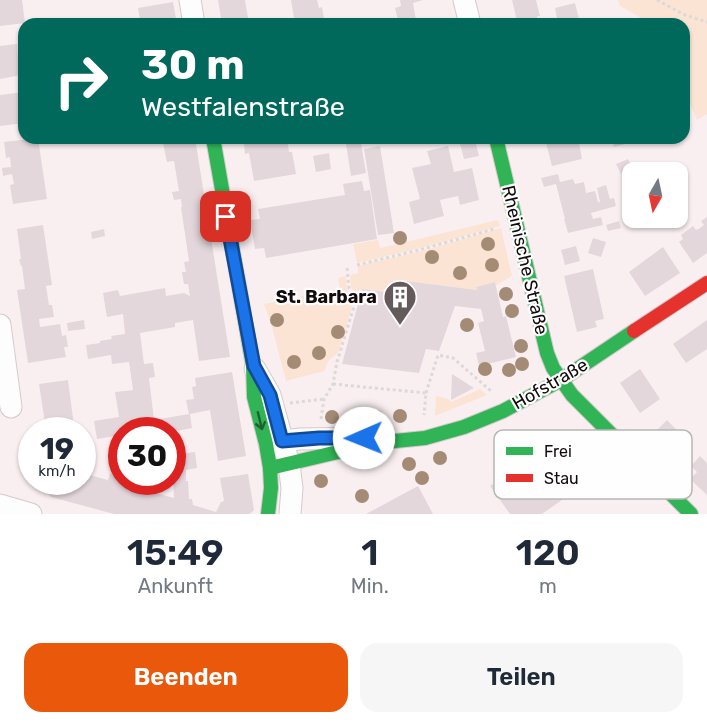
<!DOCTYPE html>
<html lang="de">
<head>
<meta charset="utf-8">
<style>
  body { margin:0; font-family:Rubik,sans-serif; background:#f6f6f7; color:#1f2937; height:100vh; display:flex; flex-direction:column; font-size:22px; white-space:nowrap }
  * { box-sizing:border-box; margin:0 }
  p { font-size:20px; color:#747a83 }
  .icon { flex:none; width:33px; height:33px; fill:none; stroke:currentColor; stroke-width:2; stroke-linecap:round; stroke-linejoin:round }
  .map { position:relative; height:514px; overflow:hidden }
  .panel { display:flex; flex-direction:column; background:#fff; flex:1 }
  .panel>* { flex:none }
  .hud { position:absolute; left:18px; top:18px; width:672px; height:126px; border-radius:18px; box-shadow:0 2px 4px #0004; background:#00695c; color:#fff; overflow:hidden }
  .needle { width:39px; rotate:189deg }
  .tools { position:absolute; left:622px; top:162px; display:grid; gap:12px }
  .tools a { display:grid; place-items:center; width:66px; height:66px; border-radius:12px; background:#fff; box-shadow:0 2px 4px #0004; font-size:30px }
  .speed { position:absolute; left:18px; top:417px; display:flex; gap:12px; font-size:30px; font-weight:700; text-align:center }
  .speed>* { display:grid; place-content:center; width:78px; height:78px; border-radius:50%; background:#fff; box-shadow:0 2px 4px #0004; line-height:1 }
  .speed small { font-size:15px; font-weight:400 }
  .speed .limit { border:9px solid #d22; background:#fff; color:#111 }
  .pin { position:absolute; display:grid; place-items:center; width:51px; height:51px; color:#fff; margin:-26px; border-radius:12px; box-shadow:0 3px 9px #0006 }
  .me { position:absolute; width:66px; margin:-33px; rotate:269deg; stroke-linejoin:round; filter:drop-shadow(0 0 4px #0008) }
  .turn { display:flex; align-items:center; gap:21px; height:126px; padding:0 24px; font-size:27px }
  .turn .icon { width:78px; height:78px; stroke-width:2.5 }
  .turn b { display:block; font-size:42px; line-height:51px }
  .eta { display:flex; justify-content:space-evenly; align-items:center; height:102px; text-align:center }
  .eta b { font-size:36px; font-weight:600; line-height:42px }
  .action { display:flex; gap:12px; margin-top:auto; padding:12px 24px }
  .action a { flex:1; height:69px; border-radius:18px; background:#ea580c; color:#fff; font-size:24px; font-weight:600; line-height:69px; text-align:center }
  .action a+a { background:#f6f6f7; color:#1f2937 }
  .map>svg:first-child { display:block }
</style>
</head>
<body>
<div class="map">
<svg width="707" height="514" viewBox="0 0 707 514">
  <rect width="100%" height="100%" fill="#faeff0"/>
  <g fill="#fbe4d4">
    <path d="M618,0H707V114L697,120L684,90V24H652L620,6Z"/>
    <path d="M498,220L500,226L421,248L357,263L353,244L378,240L380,248Z"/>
    <path d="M501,228L512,276L496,285L495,282L476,287L477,290L406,281L402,294L363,289L360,298L358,299L351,287L350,275L358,273V266L422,251Z"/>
    <path d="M346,276L347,289L354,301L338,353L329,360L324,371L286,381L272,327L264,304L340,289L338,278Z"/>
    <path d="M480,389L487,395L435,416L436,396L448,399L451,402Z"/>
  </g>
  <g fill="#e4d7dc">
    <path d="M0,0H22L25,23L0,26Z"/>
    <path d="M218,0H245L249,24H222Z"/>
    <path d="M291,0H317L319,8L322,7L325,24H295Z"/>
    <path d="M400,0H423L413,3L416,20L399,24L395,8L401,6Z"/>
    <path d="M512,0H536L540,16H537L538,21L525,24H521L520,20L517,21Z"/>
    <path d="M173,2L177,24H134L133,21L140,20L138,8Z"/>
    <path d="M575,3L579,19L558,24L555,8Z"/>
    <path d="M17,44L18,56L22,55L24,67H20L21,75L0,79V46Z"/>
    <path d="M24,92V123L0,126V95Z"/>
    <path d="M38,138L47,199L13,204L10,185L14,184L12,174L3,176L2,168L11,167L10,157L6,158L4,142Z"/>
    <path d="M162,138H195L230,357L199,361L193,320L175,323V327L140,333L144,364L153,363L155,377L149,378L154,420L189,414L186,400L194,399L192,387L196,386L195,378L232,372L246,456L218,461L210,410L190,414L192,428L172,432V430H122V435L97,439L94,421L119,417L115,392L133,390L129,362L112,364L111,355L88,359L86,345L100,343V341L112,339L111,336L125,334L123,314L107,317L103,293L118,290L120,296L165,288L166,296L184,293L190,296L188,284H184L182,272H186L184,262L189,261L181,207H182L181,199L174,200L172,192L179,191L174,161L167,162Z"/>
    <path d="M247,138H287L289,152H292L296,174L254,181L249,153L245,154L244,144L248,143Z"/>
    <path d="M345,138H360L366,173L351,176Z"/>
    <path d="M543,138H581L582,142L579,143L582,159L552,166L546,143L544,144Z"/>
    <path d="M612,138H627L629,143L614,147Z"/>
    <path d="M475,140L479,156L464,159L460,144Z"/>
    <path d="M380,146L394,233L378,235L364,149Z"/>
    <path d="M448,146L454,172L472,168L479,200L460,205L458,196L440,200L444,216L414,224L409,202L420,199L412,168L431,164L427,151Z"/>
    <path d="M329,153L331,169L316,172L313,156Z"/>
    <path d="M628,159L633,169L621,174L616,164Z"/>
    <path d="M558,174L560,182L573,179L575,184L584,182L586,193L595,191L598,202H600L597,188L606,185L610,199L614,198L616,206L591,213L593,219L601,217L603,225L568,233L564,219H565L556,184L544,187L541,178Z"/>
    <path d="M362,181L364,191L370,190L377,239L266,258L264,248L255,249L250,220L260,219L258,209L345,195L343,184Z"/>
    <path d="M707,217V253L693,263L679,242L683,239L681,235L693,226L696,230L700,228L704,225L701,221Z"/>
    <path d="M619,221L621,228L608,231L606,225Z"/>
    <path d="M43,225L52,285L46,286L49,305H52L54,317L39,319L40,327L60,324L62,336L66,335L68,347H64L66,357L28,363L17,290L25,289L22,266H21L19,259H21L17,229Z"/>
    <path d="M104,229L105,236L92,239L91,232Z"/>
    <path d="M593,238L606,242L601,257L588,253Z"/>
    <path d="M576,246L580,261L565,265L561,250Z"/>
    <path d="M663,247L680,273L645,296L629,272Z"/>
    <path d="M593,269L604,319L595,321L597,327L577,332L564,276Z"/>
    <path d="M406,281L477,290L476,287L495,282L503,317L506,316L516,357L479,366L476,353L485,351L478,323L484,321L481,309L455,306L439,351L426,349L419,373L342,364L362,289L402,294Z"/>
    <path d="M84,320L85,329L68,331L67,323Z"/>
    <path d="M707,320V349L686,363L673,344Z"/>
    <path d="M640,369L660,399L640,413L620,383Z"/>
    <path d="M452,374L474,388L451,400Z"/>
    <path d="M68,380L74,426L63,428L64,430H46L39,384Z"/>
    <path d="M667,420L692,446L675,463L649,438Z"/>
    <path d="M195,452L197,468L186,470V481H188L189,499H192L193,505L216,512L221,502L224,501L220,478L248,474L254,510L250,514H114L51,497L45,491L44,482H82V473L108,480L110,473L121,476L120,483L174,498L172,455Z"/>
    <path d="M581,456L596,476L542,514H510L490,486L511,472L525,492L537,484L539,485Z"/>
    <path d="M700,456L707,463V495L690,479L697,472L691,466Z"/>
    <path d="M418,486L433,514H366Z"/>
  </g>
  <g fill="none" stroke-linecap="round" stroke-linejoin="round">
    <defs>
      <g id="street">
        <path d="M190,0L194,24"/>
        <path d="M464,0L470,24"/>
        <path d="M0,325L11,407"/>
        <path d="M255,369L270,395L289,464L292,488L290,514"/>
        <path d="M269,443L300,439L361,438"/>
        <path d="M0,505L31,514"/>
      </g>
      <g id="fast">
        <path d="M213,138L253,366L254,397L266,444L270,468L271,488L268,514"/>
        <path d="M496,138L547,353L553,368L572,395L691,514"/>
        <path d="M270,468L338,452L366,449L375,443L425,438L464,427L503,411L561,380L634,331"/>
      </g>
      <path id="jam" d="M634,331L707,283"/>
    </defs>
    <use href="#street" stroke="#d5cacb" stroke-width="23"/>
    <use href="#fast" stroke="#d5cacb" stroke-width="16"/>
    <use href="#jam" stroke="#d5cacb" stroke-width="16"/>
    <g stroke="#dcd9d9" stroke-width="3" stroke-dasharray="3 3" stroke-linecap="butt">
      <path d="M657,0L685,15L707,22"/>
      <path d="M357,265L419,250L494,229"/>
      <path d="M333,384L426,393L424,415"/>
      <path d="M426,393L438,355L453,358L491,391"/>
      <path d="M290,403L324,399"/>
      <path d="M321,419L324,399L333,384L337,362L356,300L349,288L347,267"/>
    </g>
    <use href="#street" stroke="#fefdfd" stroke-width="21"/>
    <use href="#fast" stroke="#30b455" stroke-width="14"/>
    <use href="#jam" stroke="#e5322d" stroke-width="14"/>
  </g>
  <g fill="#a48b75">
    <circle cx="400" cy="238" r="7"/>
    <circle cx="488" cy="244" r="7"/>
    <circle cx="432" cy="257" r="7"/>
    <circle cx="492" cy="265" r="7"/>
    <circle cx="460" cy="273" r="7"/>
    <circle cx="506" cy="294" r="7"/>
    <circle cx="512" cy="311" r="7"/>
    <circle cx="277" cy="320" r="7"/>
    <circle cx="467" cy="325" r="7"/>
    <circle cx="338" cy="332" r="7"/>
    <circle cx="521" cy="346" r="7"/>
    <circle cx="319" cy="353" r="7"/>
    <circle cx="294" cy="362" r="7"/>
    <circle cx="522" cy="364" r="7"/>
    <circle cx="485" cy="369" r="7"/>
    <circle cx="509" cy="370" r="7"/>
    <circle cx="400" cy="416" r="7"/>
    <circle cx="332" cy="417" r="7"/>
    <circle cx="377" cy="417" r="7"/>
    <circle cx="354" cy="418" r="7"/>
    <circle cx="440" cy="458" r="7"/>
    <circle cx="409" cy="464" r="7"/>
    <circle cx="422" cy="478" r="7"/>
    <circle cx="321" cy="481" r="7"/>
    <circle cx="362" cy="496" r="7"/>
  </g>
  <defs><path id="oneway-shaft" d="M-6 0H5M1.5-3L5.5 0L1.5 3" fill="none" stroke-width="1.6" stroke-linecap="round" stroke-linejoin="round" transform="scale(1.5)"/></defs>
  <use stroke="#225f30" href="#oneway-shaft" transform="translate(260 421) rotate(76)"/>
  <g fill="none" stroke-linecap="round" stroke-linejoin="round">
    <defs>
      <path id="route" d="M226,217L254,366L270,395L282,441L319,438H364"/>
    </defs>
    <use href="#route" stroke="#114b97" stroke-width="15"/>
    <use href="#route" stroke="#1a73e8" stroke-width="10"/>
  </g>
  <defs>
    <symbol id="building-pin" viewBox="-11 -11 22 30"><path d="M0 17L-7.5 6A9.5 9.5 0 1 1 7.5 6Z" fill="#645a5b" stroke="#fefefe"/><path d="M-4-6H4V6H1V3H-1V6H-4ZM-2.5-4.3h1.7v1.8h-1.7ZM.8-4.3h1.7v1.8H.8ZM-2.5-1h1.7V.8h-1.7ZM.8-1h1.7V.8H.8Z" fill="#fff"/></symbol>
  </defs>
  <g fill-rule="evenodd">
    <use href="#building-pin" x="381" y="278" width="38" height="52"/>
  </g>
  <g text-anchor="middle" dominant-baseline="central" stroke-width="4.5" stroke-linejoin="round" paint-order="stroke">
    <g font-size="18" fill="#130a0b" stroke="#fefefe">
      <text transform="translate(525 260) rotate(77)">Rheinische Straße</text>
      <text transform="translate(550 384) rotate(-30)">Hofstraße</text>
    </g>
    <g font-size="18" font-weight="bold" fill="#130a0b" stroke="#fefefe" text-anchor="end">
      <text x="377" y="297">St. Barbara</text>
    </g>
  </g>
  <rect x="494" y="430" width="198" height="69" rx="9" fill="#fefefe" stroke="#b8b5b5" stroke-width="1.5"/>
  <rect x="506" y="447" width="27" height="8" fill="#30b455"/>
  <rect x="506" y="474" width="27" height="8" fill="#e5322d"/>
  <g font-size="16" fill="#130a0b">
    <text x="544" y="457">Frei</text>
    <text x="544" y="484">Stau</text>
  </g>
</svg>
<div class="tools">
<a><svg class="needle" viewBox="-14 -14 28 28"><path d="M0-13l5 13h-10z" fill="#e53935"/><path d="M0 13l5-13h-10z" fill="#747a83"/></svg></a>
</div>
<div class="speed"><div>19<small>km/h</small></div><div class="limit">30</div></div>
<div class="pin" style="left:226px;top:217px;background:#d93025"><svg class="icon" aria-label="arrive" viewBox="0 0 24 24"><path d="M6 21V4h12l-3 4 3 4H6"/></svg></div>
<svg class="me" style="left:364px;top:438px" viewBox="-20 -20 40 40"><circle r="19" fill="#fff"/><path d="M0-13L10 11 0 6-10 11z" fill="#1a73e8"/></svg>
<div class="hud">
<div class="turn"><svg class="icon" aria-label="right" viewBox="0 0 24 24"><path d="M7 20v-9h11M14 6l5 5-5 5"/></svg><div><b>30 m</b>Westfalenstraße</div></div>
</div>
</div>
<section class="panel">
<div class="eta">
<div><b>15:49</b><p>Ankunft</p></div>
<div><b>1</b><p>Min.</p></div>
<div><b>120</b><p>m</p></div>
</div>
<div class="action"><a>Beenden</a><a>Teilen</a></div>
</section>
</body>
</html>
